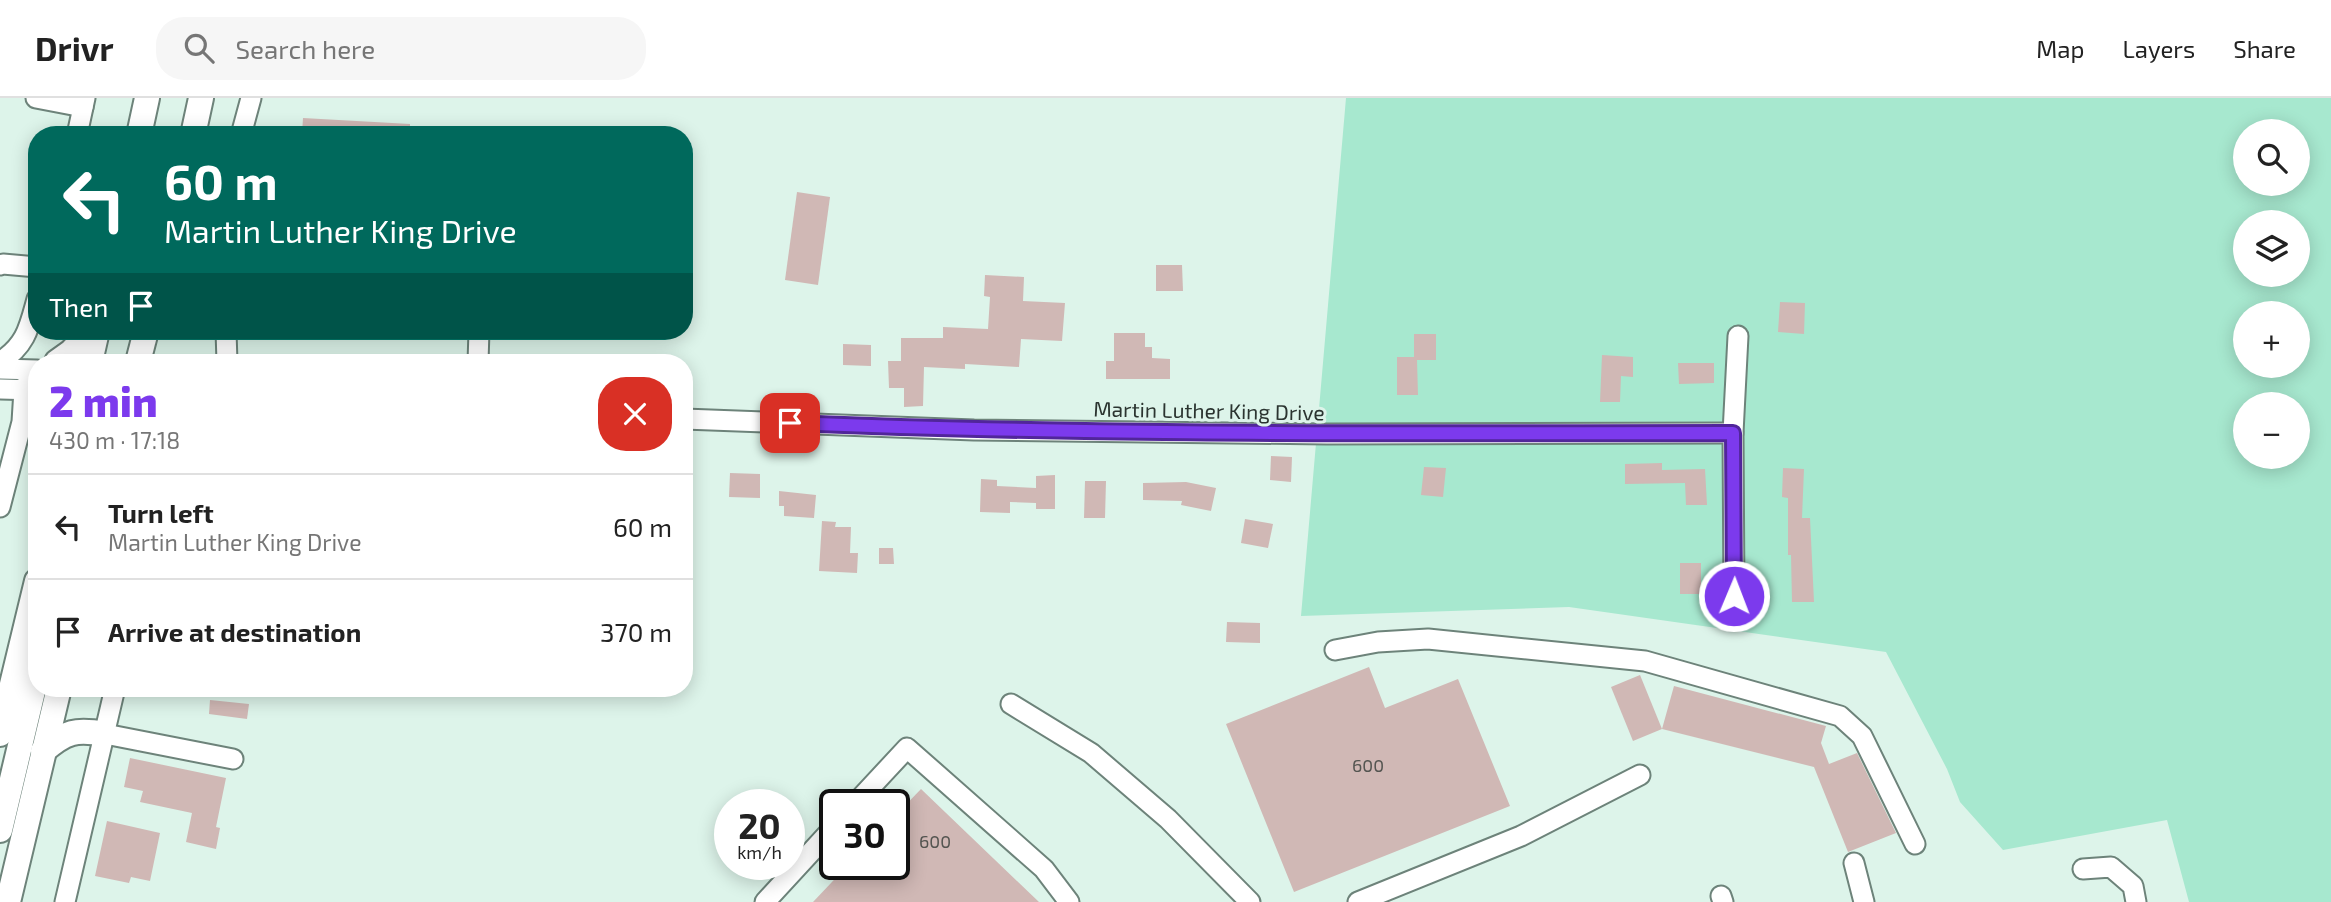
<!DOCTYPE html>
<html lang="en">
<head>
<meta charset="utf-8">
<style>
  body { margin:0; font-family:"Exo 2",sans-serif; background:#f6f6f6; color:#222; height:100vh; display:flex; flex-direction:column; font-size:26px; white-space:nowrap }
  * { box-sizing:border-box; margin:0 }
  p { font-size:23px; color:#767676 }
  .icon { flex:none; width:38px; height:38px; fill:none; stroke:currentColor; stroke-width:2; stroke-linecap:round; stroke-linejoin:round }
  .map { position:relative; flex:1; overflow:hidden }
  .drawer { position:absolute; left:28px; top:256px; width:665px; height:343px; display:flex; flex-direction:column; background:#fff; border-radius:28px; box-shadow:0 4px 18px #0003 }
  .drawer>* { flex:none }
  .banner { position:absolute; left:28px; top:28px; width:665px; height:214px; border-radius:28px; box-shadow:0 4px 18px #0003; background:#00695c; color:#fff; overflow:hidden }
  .tools { position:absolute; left:2233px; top:21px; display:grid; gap:14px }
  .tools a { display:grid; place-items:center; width:77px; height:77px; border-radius:50%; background:#fff; box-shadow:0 4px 18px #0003; font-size:35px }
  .speed { position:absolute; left:714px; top:691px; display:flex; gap:14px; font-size:35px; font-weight:700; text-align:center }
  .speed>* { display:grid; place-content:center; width:91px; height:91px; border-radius:50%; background:#fff; box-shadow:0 4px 18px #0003; line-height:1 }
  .speed small { font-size:18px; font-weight:400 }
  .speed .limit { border:4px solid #111; border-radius:10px; background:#fff; color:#111 }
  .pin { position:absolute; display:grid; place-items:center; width:60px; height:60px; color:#fff; margin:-30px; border-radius:14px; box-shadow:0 4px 10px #0006 }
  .me { position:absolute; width:77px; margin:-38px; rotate:1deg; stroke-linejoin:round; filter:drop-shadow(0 0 5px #0008) }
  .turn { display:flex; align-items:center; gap:24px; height:147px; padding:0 21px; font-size:32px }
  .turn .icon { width:91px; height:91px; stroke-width:2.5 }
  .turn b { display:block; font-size:49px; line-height:60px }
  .then { display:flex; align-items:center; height:66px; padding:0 21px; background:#0003; gap:14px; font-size:26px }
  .round { display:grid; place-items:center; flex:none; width:74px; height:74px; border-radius:28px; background:#f6f6f6 }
  .headline { display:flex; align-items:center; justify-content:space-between; height:119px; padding:0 21px }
  h1 { font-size:42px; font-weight:800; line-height:52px; color:#7c3aed }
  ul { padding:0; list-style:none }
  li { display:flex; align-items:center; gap:21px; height:105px; padding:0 21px; border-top:2px solid #e0e0e0 }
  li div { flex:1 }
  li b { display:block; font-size:26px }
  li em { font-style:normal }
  header { display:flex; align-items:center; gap:42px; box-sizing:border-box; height:98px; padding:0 35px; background:#fff; border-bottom:2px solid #e0e0e0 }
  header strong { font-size:33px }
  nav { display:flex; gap:38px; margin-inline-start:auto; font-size:24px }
  .search { width:490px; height:63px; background:#f6f6f6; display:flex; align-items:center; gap:18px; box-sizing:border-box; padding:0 24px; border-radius:28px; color:#767676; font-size:26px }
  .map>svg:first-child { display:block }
</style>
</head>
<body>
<header>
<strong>Drivr</strong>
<div class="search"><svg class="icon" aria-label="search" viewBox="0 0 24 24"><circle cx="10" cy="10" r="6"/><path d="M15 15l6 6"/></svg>Search here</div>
<nav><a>Map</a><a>Layers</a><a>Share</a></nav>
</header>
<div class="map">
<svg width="2331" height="804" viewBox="0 0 2331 804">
  <rect width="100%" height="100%" fill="#ddf4ea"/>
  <path fill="#a7e8cf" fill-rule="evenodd" d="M1346,0H2331V804H2189L2167,722L2003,752L1960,704L1947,671L1886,554L1569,509L1301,518ZM2245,33H2298V86H2245ZM2245,124H2298V177H2245ZM2245,215H2298V268H2245ZM2245,306H2298V359H2245Z"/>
  <g fill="#d0b8b5">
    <path d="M303,20L410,26V37H302Z"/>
    <path d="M797,94L830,99L818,187L785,182Z"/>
    <path d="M1156,167H1182L1183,193H1156Z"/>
    <path d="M985,177L1024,179L1023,203L1065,205L1062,243L1021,241L1019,269L965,266V271L924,269L923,308L904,309V290H889L888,263H901V240H943V229L988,231L990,199L984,198Z"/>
    <path d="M1780,204L1805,205L1804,236L1778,234Z"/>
    <path d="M1114,235H1145V249H1152V260L1170,261V281H1106V263H1114Z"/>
    <path d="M1414,236H1436V262H1417L1418,297H1397V259H1414Z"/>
    <path d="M843,246L871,247V268L843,267Z"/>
    <path d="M1602,257L1633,259V279L1621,278L1620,304H1600Z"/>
    <path d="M1678,265H1714V285L1679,286Z"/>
    <path d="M1271,358L1292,359L1291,384L1270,382Z"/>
    <path d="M1662,365V372L1705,371L1707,407H1686L1685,385L1625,386V366Z"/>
    <path d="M1424,369L1446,370L1443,399L1421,397Z"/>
    <path d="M1783,370L1804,371L1802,420H1810L1814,504H1792L1791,457H1788V400L1782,399Z"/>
    <path d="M730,375L760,376V400L729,399Z"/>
    <path d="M1055,377V411H1036V405L1010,404V415L980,414L981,381L997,382V388L1036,390V378Z"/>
    <path d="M1085,383H1106L1105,420H1084Z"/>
    <path d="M1186,384L1216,390L1211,413L1181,407L1182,403L1143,402V385Z"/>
    <path d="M779,393L816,397L814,420L784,418V408H779Z"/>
    <path d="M1245,421L1273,426L1268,450L1241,445Z"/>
    <path d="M822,423L836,424L835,429H851L850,455H858L857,475L819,473Z"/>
    <path d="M879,450H893L894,466H879Z"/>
    <rect x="1680" y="465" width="21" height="31"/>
    <path d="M1227,524L1260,525V545L1226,544Z"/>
    <path d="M1369,569L1385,610L1458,581L1510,708L1294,794L1226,626Z"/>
    <path d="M1640,577L1662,631L1633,643L1611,589Z"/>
    <path d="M1674,588L1826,628L1821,645L1829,666L1857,655L1896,735L1848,754L1814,669L1662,631Z"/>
    <path d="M210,602L249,606L247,621L209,616Z"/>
    <path d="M130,660L226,680L216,729L220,730L216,751L186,744L192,715L140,704L143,693L124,689Z"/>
    <path d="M921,691L1039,804H813L849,766H894V719Z"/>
    <path d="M107,723L160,735L150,783L131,779L129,785L95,778Z"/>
  </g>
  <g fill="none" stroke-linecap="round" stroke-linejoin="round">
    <defs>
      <g id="minor">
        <path d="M36,0L83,9"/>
        <path d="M77,37L85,0"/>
        <path d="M241,37L251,0"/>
        <path d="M0,167L3,166L37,169"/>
        <path d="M226,233L227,264"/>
        <path d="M0,264C26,247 29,230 37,201"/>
        <path d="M478,264L479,233"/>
        <path d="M0,271L37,272"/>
        <path d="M0,291L36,292"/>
        <path d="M684,321L974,332L1327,336L1733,335"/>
        <path d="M0,409L22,324L24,292"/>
        <path d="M1734,498L1733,335L1738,238"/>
        <path d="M1335,552L1378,544L1428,541L1645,563L1840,618L1862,638L1915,746"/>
        <path d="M1011,606L1091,655L1168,721L1250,804"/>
        <path d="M105,636L233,661"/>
        <path d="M854,707L907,650L1044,771L1069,804"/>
        <path d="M1854,765L1864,804"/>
        <path d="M2083,771L2111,769L2133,788L2136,804"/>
        <path d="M1721,798L1723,804"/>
        <path d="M65,804L115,590"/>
        <path d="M765,804L835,728"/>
        <path d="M1358,804L1521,738L1640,677"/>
      </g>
      <g id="major">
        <path d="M139,37L147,0"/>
        <path d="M193,37L201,0"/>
        <path d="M57,264L71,254L91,233"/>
        <path d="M90,264L97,233"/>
        <path d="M138,264L146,233"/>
        <path d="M24,292L37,298"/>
        <path d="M0,636L37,483"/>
        <path d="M43,653C66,633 76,631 105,636"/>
        <path d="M0,732L37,576"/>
        <path d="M8,804L59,590"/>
      </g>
    </defs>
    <use href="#minor" stroke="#6d837a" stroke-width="23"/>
    <use href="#major" stroke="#6d837a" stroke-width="28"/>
    <use href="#minor" stroke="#fff" stroke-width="19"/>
    <use href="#major" stroke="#fff" stroke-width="24"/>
  </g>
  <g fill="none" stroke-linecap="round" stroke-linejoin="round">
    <defs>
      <path id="route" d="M790,325C1104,338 1418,335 1733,335L1734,498"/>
    </defs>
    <use href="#route" stroke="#51269a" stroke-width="18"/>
    <use href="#route" stroke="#7c3aed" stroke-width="12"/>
  </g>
  <g text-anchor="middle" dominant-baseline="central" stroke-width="6" stroke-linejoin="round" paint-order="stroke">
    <g font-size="18" fill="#545551">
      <text x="1368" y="667">600</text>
      <text x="935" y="743">600</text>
    </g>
    <g font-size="21" fill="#2b3430" stroke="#ddf4ea">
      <text transform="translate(1209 312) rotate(1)">Martin Luther King Drive</text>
    </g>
  </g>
</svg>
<div class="tools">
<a><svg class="icon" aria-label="search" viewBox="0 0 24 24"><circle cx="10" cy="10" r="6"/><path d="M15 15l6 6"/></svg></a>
<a><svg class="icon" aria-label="layers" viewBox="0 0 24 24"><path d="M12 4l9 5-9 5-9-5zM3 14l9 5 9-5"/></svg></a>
<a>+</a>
<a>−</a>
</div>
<div class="speed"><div>20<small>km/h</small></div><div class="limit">30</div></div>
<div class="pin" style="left:790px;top:325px;background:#d93025"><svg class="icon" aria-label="arrive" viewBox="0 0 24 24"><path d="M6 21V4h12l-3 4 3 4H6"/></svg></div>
<svg class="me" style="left:1734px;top:498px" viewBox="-20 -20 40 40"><circle r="17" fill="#7c3aed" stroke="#fff" stroke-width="3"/><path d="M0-11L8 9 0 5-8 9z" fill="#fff"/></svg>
<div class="banner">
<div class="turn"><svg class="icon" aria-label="left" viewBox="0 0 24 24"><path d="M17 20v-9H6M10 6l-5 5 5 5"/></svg><div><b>60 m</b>Martin Luther King Drive</div></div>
<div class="then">Then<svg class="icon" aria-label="arrive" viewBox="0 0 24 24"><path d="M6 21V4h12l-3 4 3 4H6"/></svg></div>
</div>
<section class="drawer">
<div class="headline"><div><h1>2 min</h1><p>430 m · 17:18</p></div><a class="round" style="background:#d93025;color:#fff"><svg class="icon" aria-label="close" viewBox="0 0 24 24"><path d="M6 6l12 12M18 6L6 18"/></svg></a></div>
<ul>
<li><svg class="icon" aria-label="left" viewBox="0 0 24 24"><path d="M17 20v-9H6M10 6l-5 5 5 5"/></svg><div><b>Turn left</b><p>Martin Luther King Drive</p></div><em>60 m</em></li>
<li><svg class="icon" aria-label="arrive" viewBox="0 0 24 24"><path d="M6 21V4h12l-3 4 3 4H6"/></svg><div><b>Arrive at destination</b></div><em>370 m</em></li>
</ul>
</section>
</div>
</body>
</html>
